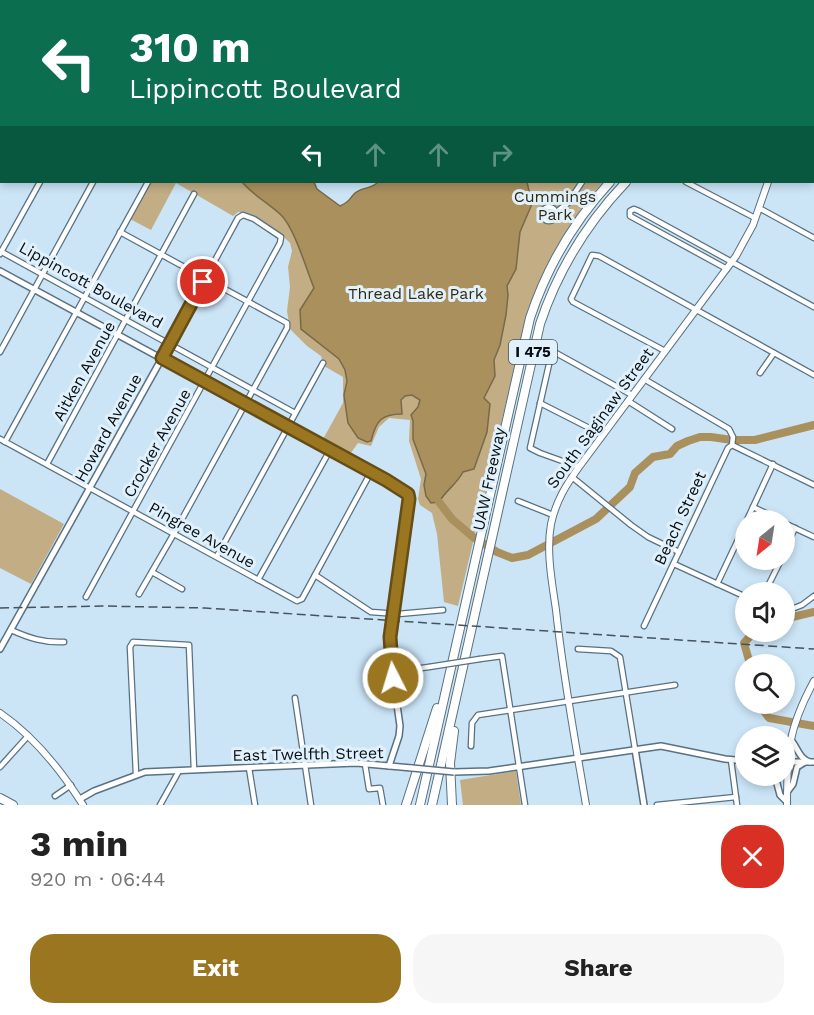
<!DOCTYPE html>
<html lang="en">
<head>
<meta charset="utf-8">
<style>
  body { margin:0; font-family:"Work Sans",sans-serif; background:#f6f6f6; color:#222; height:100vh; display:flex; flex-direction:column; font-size:22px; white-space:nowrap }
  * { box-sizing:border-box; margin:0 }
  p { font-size:20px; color:#767676 }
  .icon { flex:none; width:33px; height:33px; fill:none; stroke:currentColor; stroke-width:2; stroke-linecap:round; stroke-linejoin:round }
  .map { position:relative; height:805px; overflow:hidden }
  .panel { display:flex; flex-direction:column; background:#fff; flex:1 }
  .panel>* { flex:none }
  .hud { position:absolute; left:0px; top:0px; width:814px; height:183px; box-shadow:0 3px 9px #0003; background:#0b6e4f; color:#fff; overflow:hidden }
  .needle { width:39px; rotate:210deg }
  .buttons { position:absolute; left:735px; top:510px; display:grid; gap:12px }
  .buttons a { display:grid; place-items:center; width:60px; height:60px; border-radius:50%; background:#fff; box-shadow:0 3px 9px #0003; font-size:30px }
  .pin { position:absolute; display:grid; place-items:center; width:51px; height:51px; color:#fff; margin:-26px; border:3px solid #fff; border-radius:50%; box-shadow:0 2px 6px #0007 }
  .me { position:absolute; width:66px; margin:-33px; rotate:355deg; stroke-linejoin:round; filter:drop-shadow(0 0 4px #0008) }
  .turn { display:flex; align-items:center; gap:21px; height:126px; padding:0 30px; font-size:27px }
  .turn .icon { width:78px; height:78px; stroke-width:2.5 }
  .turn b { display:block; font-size:42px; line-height:51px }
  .lanes { display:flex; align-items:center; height:57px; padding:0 30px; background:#0003; justify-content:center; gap:30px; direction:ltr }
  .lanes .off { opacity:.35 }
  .round { display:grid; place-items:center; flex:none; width:63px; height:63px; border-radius:24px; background:#f6f6f6 }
  .summary { display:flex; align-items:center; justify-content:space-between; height:102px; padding:0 30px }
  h1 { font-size:36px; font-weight:700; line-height:45px }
  .cta { display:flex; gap:12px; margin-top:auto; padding:12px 30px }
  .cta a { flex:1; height:69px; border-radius:24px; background:#9b7621; color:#fff; font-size:24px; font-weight:700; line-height:69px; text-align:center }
  .cta a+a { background:#f6f6f6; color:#222 }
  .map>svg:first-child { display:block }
</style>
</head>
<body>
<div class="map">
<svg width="814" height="805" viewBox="0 0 814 805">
  <rect width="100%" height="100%" fill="#cbe5f7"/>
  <g fill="#c2ad84">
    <path d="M151,182H314L317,189L340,206C351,201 348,200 355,193C362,187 372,189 378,182H603C568,221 548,260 528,309L458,606L444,602L437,534L432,513L420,505L418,499L421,479L409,441L410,420L389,418L379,427L371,446L358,443L350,454L322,441L343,403V377L324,366L321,356L307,346L290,329L287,311L290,287L288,267L292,251L290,243L281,234L263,222L247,213L238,212L233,216L176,183L151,230L130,219Z"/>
    <path d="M0,489L64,524L31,584L0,568Z"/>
    <path d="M516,771L521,805H463L460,780Z"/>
  </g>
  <path fill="#aa905d" stroke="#796947" stroke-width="1.5" d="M242,182H314L317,189L340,206C351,201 348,200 355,193C362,187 372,189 378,182H527L532,204L520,232L516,269L507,286L508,295L506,315L500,345L494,360L495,376L484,398L490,404L487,432L474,469L463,472C456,485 447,489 439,502L431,503L426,496L424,485L426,474L413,439V421L411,415L418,407L420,400L412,395L405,396L401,400L402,414C381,414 376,421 371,441L367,442L358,438L348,423L344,395L347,381L345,370L339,359L301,329L300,310L314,288C307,271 294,227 281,215C268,203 253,195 242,182Z"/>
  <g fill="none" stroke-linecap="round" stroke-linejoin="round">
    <g stroke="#aa905d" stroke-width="8">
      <path d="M439,502L452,519L473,537L497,552L512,558L528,555L596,519L630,487L635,473L653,457L670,454L677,446L688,441L700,437H711L732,440H755L814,425"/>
      <path d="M784,619L814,612"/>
      <path d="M750,664L744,643L754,632"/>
      <path d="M759,704L769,718L814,726"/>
    </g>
    <defs>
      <g id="minor">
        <path d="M237,0L240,1"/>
        <path d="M610,0L613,2"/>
        <path d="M705,0L708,2"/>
        <path d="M801,0L804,2"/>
        <path d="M306,2V0"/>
        <path d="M364,2L365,0"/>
        <path d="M598,2V0"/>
        <path d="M730,2V0"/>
        <path d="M813,6L814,7"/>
        <path d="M813,107L814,108"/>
        <path d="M686,182L755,218"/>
        <circle cx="549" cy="214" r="7"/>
        <path d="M759,208L814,238"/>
        <path d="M555,213L568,203L582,182"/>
        <path d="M120,232L287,323V328L176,530L139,594"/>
        <path d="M0,251L295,413"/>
        <path d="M0,254L40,182"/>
        <path d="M727,269L630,216V211L634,209L639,211L814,307"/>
        <path d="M665,351L573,302L571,299L592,255L599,256L814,375"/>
        <path d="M0,352L93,182"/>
        <path d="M760,373L774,353"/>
        <path d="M628,401L672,429"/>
        <path d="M540,403L603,435"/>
        <path d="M0,439L297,601L302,599L371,472"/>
        <path d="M5,442L148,182"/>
        <path d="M732,445L814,485"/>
        <path d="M47,464L194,194"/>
        <path d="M579,467L540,453L530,448L550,360L556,353L632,395"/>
        <path d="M572,477L631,525L648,537L679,552"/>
        <path d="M518,501L553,515"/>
        <path d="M753,507L780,520"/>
        <path d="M747,520L773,464"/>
        <path d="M784,523L814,537"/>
        <path d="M784,551L795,528"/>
        <path d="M217,556L323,363"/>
        <path d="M674,564L746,597"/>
        <path d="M152,572L182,589"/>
        <path d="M315,575L371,612L398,614L443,610"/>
        <path d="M258,580L330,450"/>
        <path d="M717,584L746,523"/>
        <path d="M765,592L781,560"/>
        <path d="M86,597L280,243L281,237L254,219L243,215L238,218L162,358"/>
        <path d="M784,612L802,605L814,596"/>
        <path d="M644,626L728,448L732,445L733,437L729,429L644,379"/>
        <path d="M11,630C29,638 44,643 64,642"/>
        <path d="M578,649L611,651L620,657L635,749"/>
        <path d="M480,659L502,656L525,805"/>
        <path d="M392,672L429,667"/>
        <path d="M295,698L311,805"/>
        <path d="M471,746L472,723L478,715L675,685"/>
        <path d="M731,760L737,805"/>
        <path d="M365,764L369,789L380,788L383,805"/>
        <path d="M0,767L28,736"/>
        <path d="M249,768L255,805"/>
        <path d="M136,774L130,647L133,642L189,645L194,770"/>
        <path d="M55,796L71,785"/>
        <path d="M160,805L179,771"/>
        <path d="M657,805L736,797"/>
      </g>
      <g id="tertiary">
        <path d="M0,271L386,480L408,494L409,499L390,637V655L400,726L399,736L389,766"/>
        <path d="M0,649L162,358"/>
        <path d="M784,743L790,739C798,747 798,758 810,762"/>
        <path d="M635,749L644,805"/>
        <path d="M784,762H814"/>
        <path d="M454,772L489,771L661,746L725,759L746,761"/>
        <path d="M775,776L780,795L787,802"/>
        <path d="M787,792L793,784L797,767L805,762"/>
        <path d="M80,799L94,791L145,772L356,763L412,768"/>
      </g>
      <g id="secondary">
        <path d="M813,62L814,60"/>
        <path d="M0,713C35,737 61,770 83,805"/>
        <path d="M586,805C575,740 563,676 556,610C552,582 546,552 551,524C556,501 566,485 579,467L736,256L753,225L768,182"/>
        <path d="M787,805C787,751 788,729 814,681"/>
      </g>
      <g id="motorway">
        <path d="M813,72H814"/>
        <path d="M813,84H814"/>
        <path d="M0,798L13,805"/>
        <path d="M406,805L437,708"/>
        <path d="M420,805L530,318C547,267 574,221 610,182"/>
        <path d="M432,805L540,324C558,270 587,223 626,182"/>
        <path d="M452,805L450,763L454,731"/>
      </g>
    </defs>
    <use href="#minor" stroke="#597180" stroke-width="7"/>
    <use href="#tertiary" stroke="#597180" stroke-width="8"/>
    <use href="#secondary" stroke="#597180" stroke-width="8"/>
    <use href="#motorway" stroke="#597180" stroke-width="10"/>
    <use href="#minor" stroke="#fff" stroke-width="4.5"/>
    <use href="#tertiary" stroke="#fff" stroke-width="5"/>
    <use href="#secondary" stroke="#fff" stroke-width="6"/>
    <use href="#motorway" stroke="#fff" stroke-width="8"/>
    <path stroke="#45535d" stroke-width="1.5" stroke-dasharray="9 4.5" stroke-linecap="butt" d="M0,608L102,606L205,608L814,649"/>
    <defs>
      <path id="minor-bridge" d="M429,667L480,659"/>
      <path id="tertiary-bridge" d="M412,768L454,772"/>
    </defs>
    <use href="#minor-bridge" stroke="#597180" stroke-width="7" stroke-linecap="butt"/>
    <use href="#tertiary-bridge" stroke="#597180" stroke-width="8" stroke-linecap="butt"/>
    <use href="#minor-bridge" stroke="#fff" stroke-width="4.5"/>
    <use href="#tertiary-bridge" stroke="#fff" stroke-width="5"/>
  </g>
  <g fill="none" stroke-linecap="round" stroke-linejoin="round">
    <defs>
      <path id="route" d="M203,282L162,358L386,480L408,494L409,499L390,637L393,678"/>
    </defs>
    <use href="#route" stroke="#654d15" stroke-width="15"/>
    <use href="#route" stroke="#9b7621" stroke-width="10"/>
  </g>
  <g text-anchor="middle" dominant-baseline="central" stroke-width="6" stroke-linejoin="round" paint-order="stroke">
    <rect fill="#e1f1fc" stroke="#48525a" stroke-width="1.5" x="509" y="340" width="48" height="24" rx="4.5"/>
    <g font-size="15" font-weight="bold" fill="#060e14">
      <text x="533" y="352">I 475</text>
    </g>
    <g font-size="16" fill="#352910" stroke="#e1f1fc">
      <text x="555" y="196">Cummings<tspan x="555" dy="18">Park</tspan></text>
      <text x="416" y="293">Thread Lake Park</text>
    </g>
    <g font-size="16" fill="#060e14" stroke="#e1f1fc">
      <text transform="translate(91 285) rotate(29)">Lippincott Boulevard</text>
      <text transform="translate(84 371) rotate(-61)">Aitken Avenue</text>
      <text transform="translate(600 418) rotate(-54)">South Saginaw Street</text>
      <text transform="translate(108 428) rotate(-61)">Howard Avenue</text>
      <text transform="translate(157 443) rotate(-61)">Crocker Avenue</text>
      <text transform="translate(489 479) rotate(-78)">UAW Freeway</text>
      <text transform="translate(680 518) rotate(-65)">Beach Street</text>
      <text transform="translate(202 535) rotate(29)">Pingree Avenue</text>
      <text transform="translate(308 754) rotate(-1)">East Twelfth Street</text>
    </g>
  </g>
</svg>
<div class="buttons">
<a><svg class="needle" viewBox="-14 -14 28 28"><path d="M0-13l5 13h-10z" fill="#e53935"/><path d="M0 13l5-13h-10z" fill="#767676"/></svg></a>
<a><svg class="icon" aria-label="sound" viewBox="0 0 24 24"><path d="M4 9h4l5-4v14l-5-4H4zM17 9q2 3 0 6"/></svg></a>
<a><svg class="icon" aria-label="search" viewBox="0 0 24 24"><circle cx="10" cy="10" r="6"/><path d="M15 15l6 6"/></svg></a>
<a><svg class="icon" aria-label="layers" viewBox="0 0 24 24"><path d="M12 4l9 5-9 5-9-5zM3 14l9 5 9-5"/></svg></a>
</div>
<div class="pin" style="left:203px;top:282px;background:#d93025"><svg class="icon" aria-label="arrive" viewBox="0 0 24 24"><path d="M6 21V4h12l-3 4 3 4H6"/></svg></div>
<svg class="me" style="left:393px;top:678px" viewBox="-20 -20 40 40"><circle r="17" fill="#9b7621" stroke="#fff" stroke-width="3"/><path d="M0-11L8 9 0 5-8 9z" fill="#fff"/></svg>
<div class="hud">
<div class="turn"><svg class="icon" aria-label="left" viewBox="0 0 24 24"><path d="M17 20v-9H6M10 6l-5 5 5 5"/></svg><div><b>310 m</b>Lippincott Boulevard</div></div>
<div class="lanes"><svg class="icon" aria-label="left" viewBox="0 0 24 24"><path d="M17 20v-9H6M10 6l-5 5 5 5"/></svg><svg class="icon off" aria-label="ahead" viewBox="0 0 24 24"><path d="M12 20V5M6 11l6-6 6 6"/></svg><svg class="icon off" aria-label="ahead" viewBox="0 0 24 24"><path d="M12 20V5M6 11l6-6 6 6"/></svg><svg class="icon off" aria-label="right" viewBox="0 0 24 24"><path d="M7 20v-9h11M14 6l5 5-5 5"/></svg></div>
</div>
</div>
<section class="panel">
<div class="summary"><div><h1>3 min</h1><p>920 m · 06:44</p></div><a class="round" style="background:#d93025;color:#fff"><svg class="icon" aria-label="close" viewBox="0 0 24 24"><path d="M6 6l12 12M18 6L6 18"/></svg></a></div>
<div class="cta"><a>Exit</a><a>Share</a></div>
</section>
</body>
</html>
